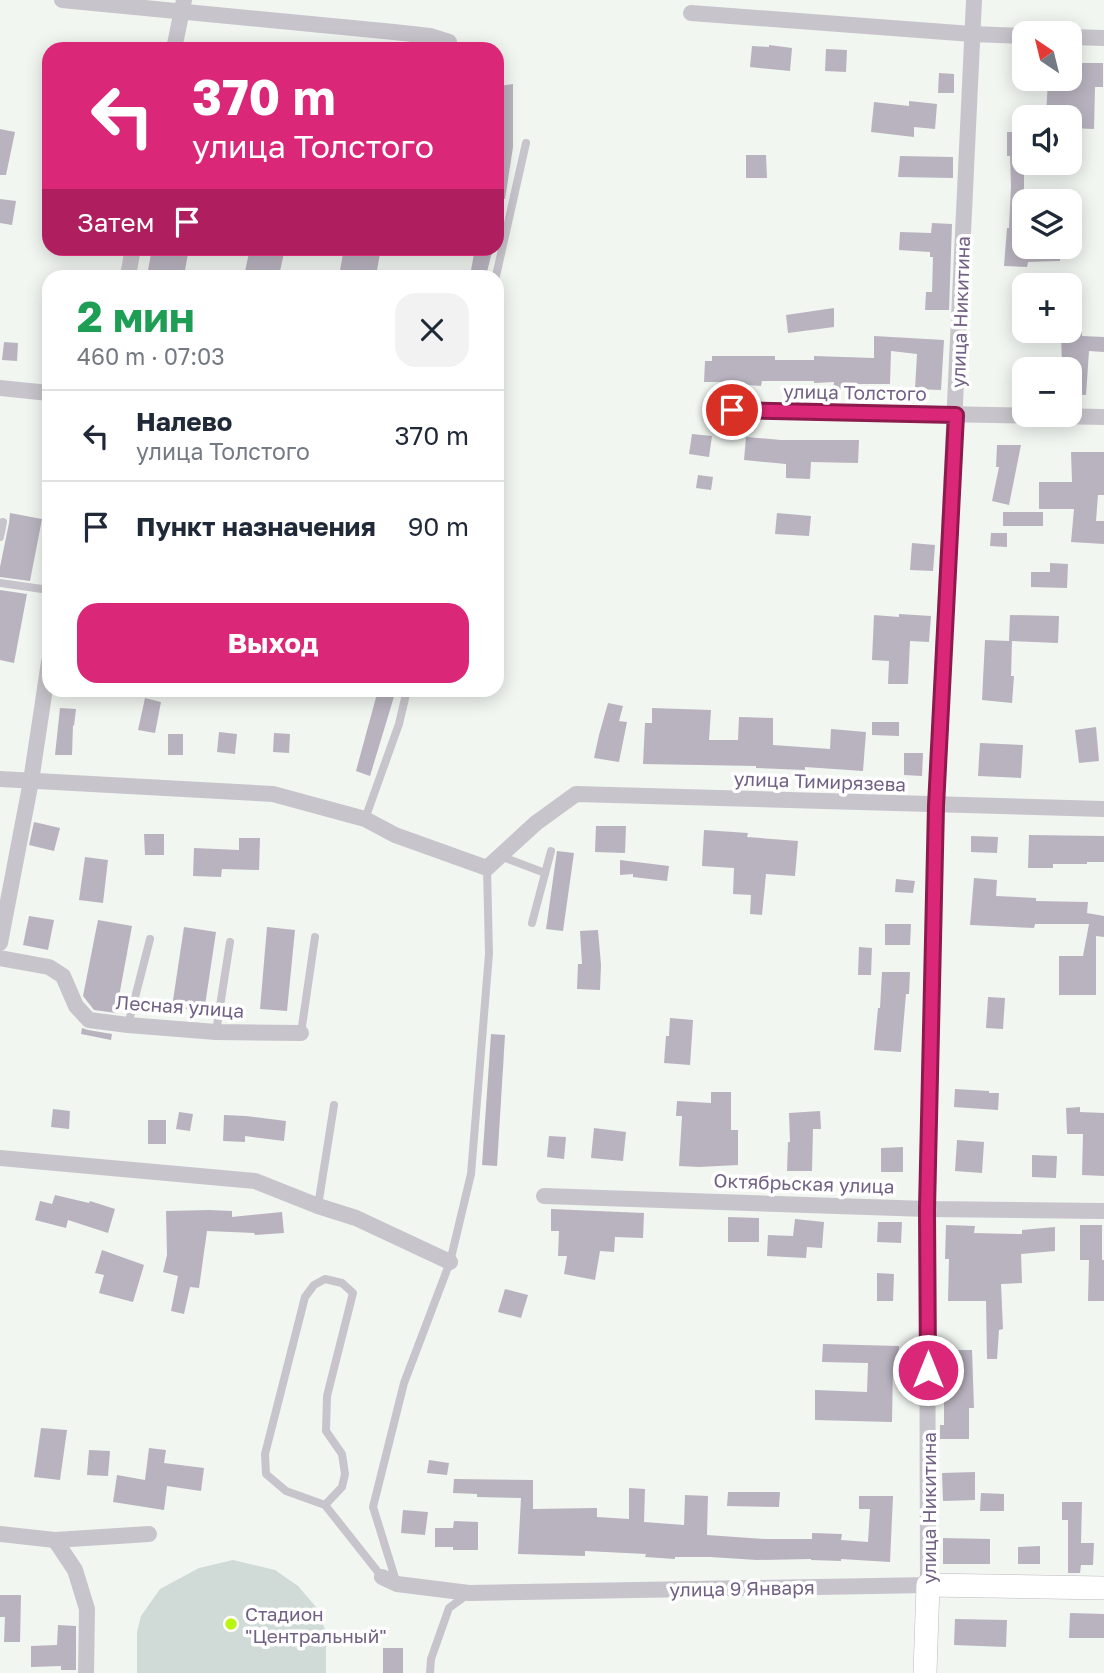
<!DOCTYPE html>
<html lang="ru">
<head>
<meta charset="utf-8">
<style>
  body { margin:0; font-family:"Golos Text",sans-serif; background:#f2f2f3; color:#1f2937; height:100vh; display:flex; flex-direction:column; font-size:26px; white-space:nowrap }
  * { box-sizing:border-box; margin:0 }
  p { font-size:23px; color:#747a83 }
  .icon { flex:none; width:38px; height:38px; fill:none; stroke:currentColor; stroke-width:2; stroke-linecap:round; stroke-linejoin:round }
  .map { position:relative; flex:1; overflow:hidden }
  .panel { position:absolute; left:42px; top:270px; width:462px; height:427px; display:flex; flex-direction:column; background:#fff; border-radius:21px; box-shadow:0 4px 18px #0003 }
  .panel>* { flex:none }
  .guide { position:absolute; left:42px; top:42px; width:462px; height:214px; border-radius:21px; box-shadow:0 4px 18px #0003; background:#db2777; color:#fff; overflow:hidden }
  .needle { width:46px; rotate:325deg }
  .fabs { position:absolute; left:1012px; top:21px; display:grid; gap:14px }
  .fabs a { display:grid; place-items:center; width:70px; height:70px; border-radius:14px; background:#fff; box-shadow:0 4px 18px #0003; font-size:35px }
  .pin { position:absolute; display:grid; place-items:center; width:60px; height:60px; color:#fff; margin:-30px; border:4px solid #fff; border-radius:50%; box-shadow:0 2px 7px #0007 }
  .me { position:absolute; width:77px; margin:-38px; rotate:0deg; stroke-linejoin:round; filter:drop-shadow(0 0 5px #0008) }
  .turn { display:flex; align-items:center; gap:24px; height:147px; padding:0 35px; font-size:32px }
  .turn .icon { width:91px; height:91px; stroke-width:2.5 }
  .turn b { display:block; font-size:49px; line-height:60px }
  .then { display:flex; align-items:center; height:66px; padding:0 35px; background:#0003; gap:14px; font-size:26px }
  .round { display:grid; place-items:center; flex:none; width:74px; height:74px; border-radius:21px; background:#f2f2f3 }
  .summary { display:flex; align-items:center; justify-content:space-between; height:119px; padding:0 35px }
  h1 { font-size:42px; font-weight:700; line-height:52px; color:#1e9e55 }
  .action { display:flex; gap:14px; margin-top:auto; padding:14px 35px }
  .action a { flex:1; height:80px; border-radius:21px; background:#db2777; color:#fff; font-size:28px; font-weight:700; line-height:80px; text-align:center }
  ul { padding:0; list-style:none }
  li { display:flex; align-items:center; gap:21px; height:91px; padding:0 35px; border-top:2px solid #e0e1e3 }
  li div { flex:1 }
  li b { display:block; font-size:26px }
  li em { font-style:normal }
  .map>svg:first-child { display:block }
</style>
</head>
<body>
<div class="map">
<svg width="1104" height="1673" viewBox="0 0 1104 1673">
  <rect width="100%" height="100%" fill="#f1f6f1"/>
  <path fill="#d0dbd7" d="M233,1560L275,1570L298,1586L316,1607L326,1632V1673H137V1632L141,1616L160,1589L199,1568Z"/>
  <g fill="#b9b3bf">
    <path d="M769,45L792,48L790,71L750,67L752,46L769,47Z"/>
    <path d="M826,49L847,50L846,72L825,71Z"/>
    <path d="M1070,63H1103V87H1095L1094,129L1069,128V117H1046L1048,79H1070Z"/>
    <path d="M939,73L954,74V93H938Z"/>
    <path d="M513,84V147L505,199L497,198V86Z"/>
    <path d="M909,101L937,104L935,129L914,127V137L871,132L874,102L909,106Z"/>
    <path d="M0,129L15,132L6,175H0Z"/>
    <path d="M1007,132H1024V247H1060V261L1028,262L1027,267L1004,266L1007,228H1009L1011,186L1010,156H1007Z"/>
    <path d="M746,155H766L767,178H746Z"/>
    <path d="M900,156L953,157V178L898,177Z"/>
    <path d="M0,199L16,201L12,225L0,223Z"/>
    <path d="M932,223L952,224L949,310H925L926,292H932L933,257H930V252L899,250L900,232L931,233Z"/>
    <path d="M152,248H189L184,276H147Z"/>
    <path d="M250,248H285L279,276H244Z"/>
    <path d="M344,248H381L376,276H339Z"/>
    <path d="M475,248H493L486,276H470Z"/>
    <path d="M834,308V327L788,333L786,315Z"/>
    <path d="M1061,331H1082V336L1104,337V352L1089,351L1086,395L1069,394V369H1062Z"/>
    <path d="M874,336L944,340L941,390L915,389L917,354L891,351L890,384H855V389H833L834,382L814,383V381H762L761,386L732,384V382H704L705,361H712V356H775V360H814V356L874,358Z"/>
    <path d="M4,342L18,343L17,361L2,360Z"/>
    <path d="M692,434L712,436L709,457L689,454Z"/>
    <path d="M746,437L781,440H859L858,463L811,462L810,479L786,478V464L744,460Z"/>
    <path d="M997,445H1021L1009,505L992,501L999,467H996Z"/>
    <path d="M1071,452H1104V495H1098L1096,521H1104V544L1071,542L1074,509H1039V482H1072Z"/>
    <path d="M698,475L713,477L711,490L696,488Z"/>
    <rect x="1003" y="512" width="40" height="14"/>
    <path d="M10,513L42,519L30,581L0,577V567L9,523Z"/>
    <path d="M777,513L811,516L809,536L775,534Z"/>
    <path d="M991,533H1007V547L990,546Z"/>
    <path d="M912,543L935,545L933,571L910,570Z"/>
    <path d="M1050,563L1068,564L1067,588L1031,587V572H1050Z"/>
    <path d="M0,590L27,594L14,663L0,660Z"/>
    <path d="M899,614L931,616L929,642L910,641L908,684H888L889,661L872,660L874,615L899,617Z"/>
    <path d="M1010,615L1059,616L1058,643L1012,641L1011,676H1014L1012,703L982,700L985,640L1009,641Z"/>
    <path d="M378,690H396L370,776L356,771Z"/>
    <path d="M145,698L161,702L155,733L138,730Z"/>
    <path d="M608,703L623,706L619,721L627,722L619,762L594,758L599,735Z"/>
    <path d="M60,708L76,709L74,726L73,725L72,755H55Z"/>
    <path d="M652,708L711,710L709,740H738L739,717L773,718V745L830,749L831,729L866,732L863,771L805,767V770L756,768V766L643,764L645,723H652Z"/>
    <path d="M872,722H899V736L872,735Z"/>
    <path d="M1096,727L1099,761L1079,763L1075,730Z"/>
    <path d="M219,732L237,734L235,754L217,752Z"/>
    <path d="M274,733L290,734L289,753L273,752Z"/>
    <rect x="168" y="734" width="15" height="21"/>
    <path d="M980,743L1023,745L1021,778L978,776Z"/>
    <path d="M904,753H923L922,776L904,775Z"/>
    <path d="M34,822L60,828L54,851L29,845Z"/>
    <path d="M596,826H626L625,853L595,852Z"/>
    <path d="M704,830L748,833L747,837L798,841L795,876L766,874L762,915L750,914L751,895L733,894L734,868L702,866Z"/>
    <path d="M144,834H164V855H145Z"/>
    <path d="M1029,835L1104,836V862H1087V864H1053V868H1028Z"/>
    <path d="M971,836L998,837L997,853L971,852Z"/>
    <path d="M239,838H260L259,870L222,869L221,877L193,876L194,848L239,850Z"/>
    <path d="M557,851L574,853L563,931L546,929Z"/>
    <path d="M85,857L108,860L103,903L79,900Z"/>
    <path d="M620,860L669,866L667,881L633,877V874L620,875Z"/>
    <path d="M974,878L997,880L996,896L1036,898V901L1088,902L1087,913L1104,916V937L1096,936V995H1059V956H1083L1089,924H1035L1034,928L970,925Z"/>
    <path d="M896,879L915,881L913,893L895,892Z"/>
    <path d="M29,916L54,920L48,950L23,945Z"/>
    <path d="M98,920L132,926L116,1013L94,1010L83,996Z"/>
    <path d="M885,924H911L910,945H885Z"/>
    <path d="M184,927L216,932L204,1012L172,1007Z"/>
    <path d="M267,927L295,930L287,1011L260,1009Z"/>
    <path d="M598,930L601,965L600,990L577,989L578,964H582L580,931Z"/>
    <path d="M859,947L872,948L871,975H858Z"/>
    <path d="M882,972H910L909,994H906L901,1052L874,1050L878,1008H880Z"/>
    <path d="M988,997L1005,998L1003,1029L986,1028Z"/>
    <path d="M670,1018L693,1020L690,1065L664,1063L666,1036H669Z"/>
    <path d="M82,1028L88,1030L112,1034L111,1040L81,1034Z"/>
    <path d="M491,1034L505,1035L497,1166L482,1165Z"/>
    <path d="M955,1089L989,1091V1093H999L998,1110L954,1107Z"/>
    <path d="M711,1092H731V1130H738V1165L699,1167L679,1166L682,1116H676L677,1101L711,1103Z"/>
    <path d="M1080,1107V1112L1104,1113V1176L1082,1175L1083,1134H1067L1066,1108Z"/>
    <path d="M53,1109L70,1111L69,1129L51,1127Z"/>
    <path d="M820,1111L821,1129H813L812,1171H787L788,1142H790L789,1113Z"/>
    <path d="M179,1112L193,1114L190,1131L176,1129Z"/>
    <path d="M224,1115L246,1116L286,1121L284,1141L245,1136V1142L223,1141Z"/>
    <rect x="148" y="1120" width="18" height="24"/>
    <path d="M594,1128L626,1132L623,1161L591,1158Z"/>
    <path d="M549,1136L566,1137L564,1159L547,1157Z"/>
    <path d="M957,1140L984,1142L982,1173L955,1171Z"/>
    <path d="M903,1147V1172H881V1148Z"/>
    <path d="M1032,1155L1057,1156L1056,1178L1032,1177Z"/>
    <path d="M55,1195L89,1203L90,1201L115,1209L108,1233L68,1220L66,1228L35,1220L40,1201L52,1204Z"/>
    <path d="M551,1209L644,1213L643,1238L615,1237L614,1252L600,1251L595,1280L564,1274L567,1256H558L559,1231H551Z"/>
    <path d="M209,1210L232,1211V1217L282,1212L284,1233L255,1235L254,1233L207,1231L199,1288L190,1287L184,1314L171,1311L178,1276L163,1272L167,1255L166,1211Z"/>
    <path d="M728,1217L759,1218V1242H728Z"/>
    <path d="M795,1219L824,1222L822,1248L807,1247L806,1258L767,1256L768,1235L793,1236Z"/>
    <path d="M878,1222H902L901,1243L877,1242Z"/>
    <path d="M946,1225L975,1226L974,1233L1022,1234V1230L1055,1227V1251L1021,1254L1022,1283L1001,1284L1003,1329L999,1330L997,1359H987L986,1301H948L949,1259H945Z"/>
    <path d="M1080,1225H1102V1260H1104V1301H1088L1089,1260H1080Z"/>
    <path d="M102,1250L144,1265L133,1302L99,1293L104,1275L95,1273Z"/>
    <path d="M877,1273L894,1274L893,1301H877Z"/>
    <path d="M505,1289L528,1295L521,1318L498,1312Z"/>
    <path d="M823,1344L899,1346L898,1367H893L892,1422L815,1420V1390L867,1392L868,1363L822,1362Z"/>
    <path d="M945,1350H972L974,1408H969V1439H940V1425H944V1395H946Z"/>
    <path d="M41,1428L67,1430L60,1480L34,1477Z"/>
    <path d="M149,1448L166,1450L164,1463L204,1468L201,1491L167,1486L164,1510L113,1502L117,1475L145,1480Z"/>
    <path d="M89,1450L110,1451L108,1476L87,1475Z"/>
    <path d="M429,1460L449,1463L447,1475L427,1473Z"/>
    <path d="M975,1472V1500L943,1501L942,1473Z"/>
    <path d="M454,1479L533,1480V1509L597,1508V1517L629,1519V1488L645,1489L644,1522L684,1525L685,1495L708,1496L707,1535L765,1539H812V1533L842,1534L841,1540L868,1542L870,1509H859V1496H893L890,1562L841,1559V1561L811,1560V1559L757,1560L710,1557H675V1559L645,1557L646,1554L585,1551V1556L518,1554L521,1498L477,1497V1494L453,1493Z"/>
    <path d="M728,1492H780L779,1507L727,1506Z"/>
    <path d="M981,1493L1004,1494V1511H980Z"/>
    <path d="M1062,1502H1082L1081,1543H1094L1093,1565H1081L1080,1573H1068V1520H1062Z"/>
    <path d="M403,1510L428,1512L425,1535L401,1533Z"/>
    <path d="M454,1521L478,1522V1550H453V1547H435V1528H453Z"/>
    <path d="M943,1538L990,1539V1564H943Z"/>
    <path d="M1040,1546V1564H1018V1547Z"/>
    <path d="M0,1595H21L20,1642H4L5,1617H0Z"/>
    <path d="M1070,1613L1104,1614V1638H1069Z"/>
    <path d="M955,1619L1007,1620L1006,1647L954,1645Z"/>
    <path d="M58,1625L76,1626V1670H61V1666L31,1667V1646L57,1645Z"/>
    <rect x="383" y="1648" width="20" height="25"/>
  </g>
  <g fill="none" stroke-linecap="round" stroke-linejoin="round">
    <defs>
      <path id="secondary" d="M925,1673L928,1585L1104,1588"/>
    </defs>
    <use href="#secondary" stroke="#bdb8c2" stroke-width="24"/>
    <g stroke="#c8c4cb" stroke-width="8">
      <path d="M496,276L526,143"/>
      <path d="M0,537L3,522"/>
      <path d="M0,583L49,590"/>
      <path d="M365,819L399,724L407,690"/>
      <path d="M500,856L545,873"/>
      <path d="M532,923L551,851"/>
      <path d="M128,1025L150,939"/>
      <path d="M216,1032L230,942"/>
      <path d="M301,1033L315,937"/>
      <path d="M318,1206L334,1105"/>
      <path d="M325,1505L342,1487L345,1474L342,1454L326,1431L327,1396L353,1293L342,1283L325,1279L314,1285L305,1297L265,1454L266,1474L286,1491L325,1505L382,1577"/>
      <path d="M396,1581L373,1507L404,1383L450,1262L471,1174L489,954L487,868"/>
      <path d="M430,1673L431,1659L449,1608L468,1594"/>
    </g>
    <g stroke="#c8c4cb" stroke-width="16">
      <path d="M62,0L394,32L430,36L449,42"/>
      <path d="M691,13L972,34L1024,36"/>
      <path d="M1069,37L1104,38"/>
      <path d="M174,49L184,0"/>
      <path d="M128,276L133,248"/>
      <path d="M0,388L49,393"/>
      <path d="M732,410L1104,417"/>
      <path d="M0,779L273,794L365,819L395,835L487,868L536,823L576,794L1104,809"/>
      <path d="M0,943L31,781L49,662"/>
      <path d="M0,958L49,967L63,976L76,1006L89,1020L128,1025L216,1032L301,1033"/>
      <path d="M0,1158L255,1181L318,1206L356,1218L450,1262"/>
      <path d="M544,1196L927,1209L1104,1211"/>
      <path d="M0,1534L55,1540L149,1534"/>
      <path d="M55,1540L75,1570L87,1609L86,1673"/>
      <path d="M382,1577L397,1584L469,1593L928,1585L927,1209L936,806L974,0"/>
    </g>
    <use href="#secondary" stroke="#fff" stroke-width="23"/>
  </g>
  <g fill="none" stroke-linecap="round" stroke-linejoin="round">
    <defs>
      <path id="route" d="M732,410L956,415L936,806L927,1209L928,1370"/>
    </defs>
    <use href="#route" stroke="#8e194d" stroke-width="18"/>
    <use href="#route" stroke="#db2777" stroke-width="12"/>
  </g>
  <circle fill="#bbf511" stroke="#fff" stroke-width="2.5" cx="231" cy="1624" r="7"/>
  <g text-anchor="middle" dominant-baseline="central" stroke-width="7" stroke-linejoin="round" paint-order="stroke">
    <g font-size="19" fill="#726185" stroke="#fff">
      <text transform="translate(960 312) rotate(-88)">улица Никитина</text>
      <text transform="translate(855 392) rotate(1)">улица Толстого</text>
      <text transform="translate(820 781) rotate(2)">улица Тимирязева</text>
      <text transform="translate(180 1006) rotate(4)">Лесная улица</text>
      <text transform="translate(804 1183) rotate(2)">Октябрьская улица</text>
      <text transform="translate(928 1508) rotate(-90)">улица Никитина</text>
      <text transform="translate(742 1588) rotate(-1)">улица 9 Января</text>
    </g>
    <g font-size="19" fill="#726185" stroke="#fff" text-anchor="start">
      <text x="245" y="1613">Стадион<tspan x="245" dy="22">"Центральный"</tspan></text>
    </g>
  </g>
</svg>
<div class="fabs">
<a><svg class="needle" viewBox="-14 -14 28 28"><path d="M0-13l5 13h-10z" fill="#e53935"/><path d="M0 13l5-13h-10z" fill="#747a83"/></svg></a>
<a><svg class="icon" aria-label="sound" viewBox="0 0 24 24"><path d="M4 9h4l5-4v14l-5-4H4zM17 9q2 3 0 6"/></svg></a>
<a><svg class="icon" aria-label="layers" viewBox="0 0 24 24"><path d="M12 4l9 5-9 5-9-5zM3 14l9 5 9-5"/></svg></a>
<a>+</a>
<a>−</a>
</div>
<div class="pin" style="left:732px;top:410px;background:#d93025"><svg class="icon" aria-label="arrive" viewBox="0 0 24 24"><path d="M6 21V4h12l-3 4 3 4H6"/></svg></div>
<svg class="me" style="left:928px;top:1370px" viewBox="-20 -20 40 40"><circle r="17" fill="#db2777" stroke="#fff" stroke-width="3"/><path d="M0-11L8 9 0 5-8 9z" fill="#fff"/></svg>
<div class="guide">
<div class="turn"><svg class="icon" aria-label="left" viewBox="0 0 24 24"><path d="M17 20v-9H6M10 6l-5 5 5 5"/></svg><div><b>370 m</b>улица Толстого</div></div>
<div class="then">Затем<svg class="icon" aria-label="arrive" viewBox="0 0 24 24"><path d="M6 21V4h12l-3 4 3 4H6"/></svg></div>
</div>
<section class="panel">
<div class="summary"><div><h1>2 мин</h1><p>460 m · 07:03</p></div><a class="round"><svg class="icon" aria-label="close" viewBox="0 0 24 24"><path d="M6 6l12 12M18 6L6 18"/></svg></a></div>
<ul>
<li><svg class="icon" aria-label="left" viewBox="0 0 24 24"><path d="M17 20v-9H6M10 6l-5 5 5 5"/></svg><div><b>Налево</b><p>улица Толстого</p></div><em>370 m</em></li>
<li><svg class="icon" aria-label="arrive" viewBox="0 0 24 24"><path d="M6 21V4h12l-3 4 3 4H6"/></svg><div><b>Пункт назначения</b></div><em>90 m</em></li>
</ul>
<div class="action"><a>Выход</a></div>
</section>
</div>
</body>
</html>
